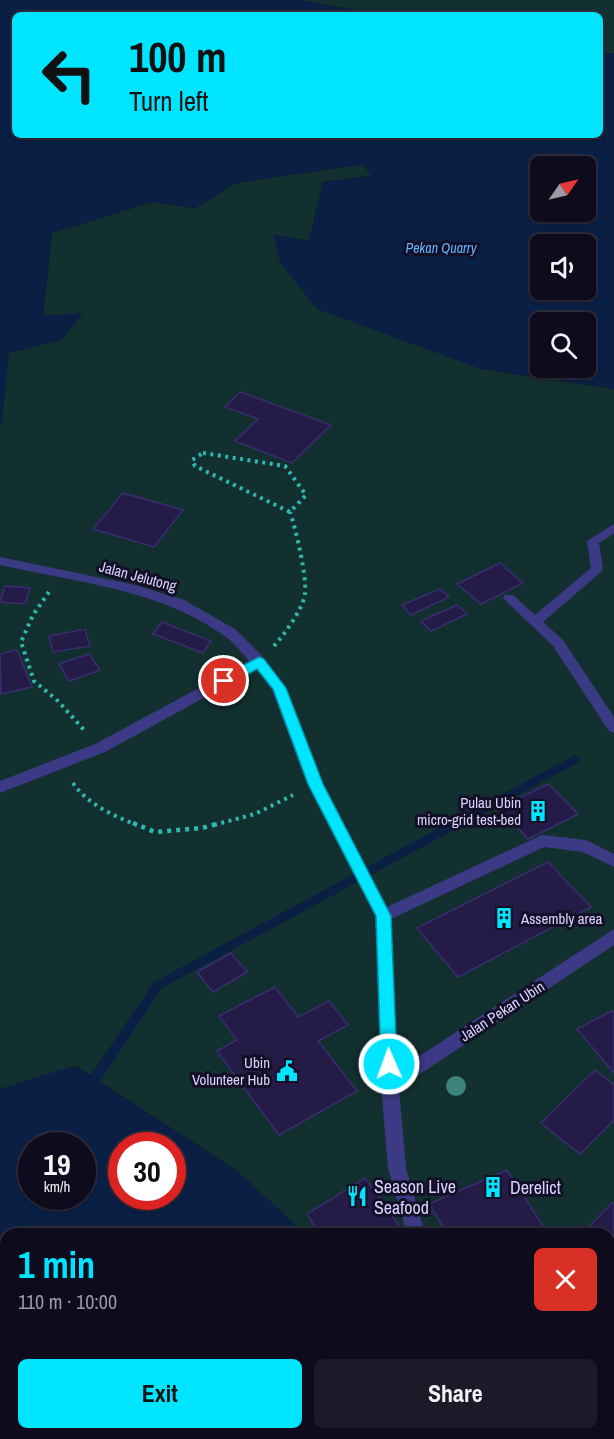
<!DOCTYPE html>
<html lang="en">
<head>
<meta charset="utf-8">
<style>
  body { margin:0; font-family:"Archivo Narrow",sans-serif; background:#1c1929; color:#f1f3f6; height:100vh; display:flex; flex-direction:column; font-size:22px; white-space:nowrap }
  * { box-sizing:border-box; margin:0 }
  p { font-size:20px; color:#9b9ba3 }
  .icon { flex:none; width:33px; height:33px; fill:none; stroke:currentColor; stroke-width:2; stroke-linecap:round; stroke-linejoin:round }
  .map { position:relative; flex:1; overflow:hidden }
  .panel { position:absolute; left:0px; top:1228px; width:615px; height:212px; display:flex; flex-direction:column; background:#0e0b1c; border-radius:18px 18px 0 0; box-shadow:0 2px 4px #0004,0 0 0 2px #2e2b3b }
  .panel>* { flex:none }
  .banner { position:absolute; left:12px; top:12px; width:591px; height:126px; border-radius:9px; box-shadow:0 2px 4px #0004,0 0 0 2px #2e2b3b; background:#00e5ff; color:#111; overflow:hidden }
  .needle { width:39px; rotate:56deg }
  .buttons { position:absolute; left:530px; top:156px; display:grid; gap:12px }
  .buttons a { display:grid; place-items:center; width:66px; height:66px; border-radius:9px; background:#0e0b1c; box-shadow:0 2px 4px #0004,0 0 0 2px #2e2b3b; font-size:30px }
  .speed { position:absolute; left:18px; top:1132px; display:flex; gap:12px; font-size:30px; font-weight:700; text-align:center }
  .speed>* { display:grid; place-content:center; width:78px; height:78px; border-radius:50%; background:#0e0b1c; box-shadow:0 2px 4px #0004,0 0 0 2px #2e2b3b; line-height:1 }
  .speed small { font-size:15px; font-weight:400 }
  .speed .limit { border:9px solid #d22; background:#fff; color:#111 }
  .pin { position:absolute; display:grid; place-items:center; width:51px; height:51px; color:#fff; margin:-26px; border:3px solid #fff; border-radius:50%; box-shadow:0 2px 6px #0007 }
  .me { position:absolute; width:66px; margin:-33px; rotate:358deg; stroke-linejoin:round; filter:drop-shadow(0 0 4px #0008) }
  .turn { display:flex; align-items:center; gap:21px; height:126px; padding:0 18px; font-size:27px }
  .turn .icon { width:78px; height:78px; stroke-width:2.5 }
  .turn b { display:block; font-size:42px; line-height:51px }
  .round { display:grid; place-items:center; flex:none; width:63px; height:63px; border-radius:9px; background:#1c1929 }
  .head { display:flex; align-items:center; justify-content:space-between; height:102px; padding:0 18px }
  h1 { font-size:36px; font-weight:800; line-height:45px; color:#00e5ff }
  .primary-button { display:flex; gap:12px; margin-top:auto; padding:12px 18px }
  .primary-button a { flex:1; height:69px; border-radius:9px; background:#00e5ff; color:#111; font-size:24px; font-weight:800; line-height:69px; text-align:center }
  .primary-button a+a { background:#1c1929; color:#f1f3f6 }
  .map>svg:first-child { display:block }
</style>
</head>
<body>
<div class="map">
<svg width="614" height="1439" viewBox="0 0 614 1439">
  <rect width="100%" height="100%" fill="#130f26"/>
  <g fill="#12302f">
    <path d="M297,0H614V53L600,54V15H354L350,9Z"/>
    <path d="M364,164L371,176L323,182L309,241L274,235L481,369L614,389V1439H453L447,1434H609V1234H305L237,1171L76,1066L0,1089V424L2,423L0,225L35,327L82,314L43,316L52,233L152,202L195,208L236,183Z"/>
  </g>
  <g fill="#0a1f44" fill-rule="evenodd">
    <path d="M0,0H297L350,9L354,15H15V135H600V54L614,53V389L481,369L317,309L280,262L274,235L309,241L323,182L371,176L363,164L236,183L195,208L152,202L52,233L43,316L83,313L62,340L9,353L2,424H0ZM540,166H585V212H540ZM540,244H585V290H540ZM540,322H585V368H540Z"/>
    <path d="M75,1066L237,1171L305,1234H6V1434H447L453,1439H0V1089ZM32,1146H82V1197H32ZM122,1146H172V1197H122Z"/>
  </g>
  <g fill="none" stroke-linecap="round" stroke-linejoin="round">
    <path fill="#0a1f44" fill-rule="evenodd" d="M575,755L580,759L579,762L162,988L99,1083L95,1084L91,1083L89,1079L91,1075L154,982Z"/>
  </g>
  <g fill="#241b47" stroke="#3b2d73" stroke-width="1.5">
    <path d="M240,392L331,425L292,463L235,441L258,419L225,407Z"/>
    <path d="M123,493L183,510L154,547L93,529Z"/>
    <path d="M500,563L523,583L481,604L457,584Z"/>
    <path d="M5,586L30,588L25,604L0,602Z"/>
    <path d="M440,589L449,597L411,615L402,605Z"/>
    <path d="M457,605L467,614L431,631L421,621Z"/>
    <path d="M162,622L211,641L203,653L153,634Z"/>
    <path d="M85,629L90,646L53,652L49,636Z"/>
    <path d="M17,650L32,687L1,694L0,654Z"/>
    <path d="M89,654L100,670L69,681L59,664Z"/>
    <path d="M548,784L578,814L528,839L499,808Z"/>
    <path d="M548,862L591,907L458,977L417,928Z"/>
    <path d="M231,953L247,972L213,992L197,972Z"/>
    <path d="M275,987L298,1017L329,1001L348,1025L318,1041L357,1091L279,1135L217,1051L237,1040L219,1016Z"/>
    <path d="M612,1011L614,1013V1073L577,1029Z"/>
    <path d="M595,1070L614,1085V1120L580,1154L541,1123Z"/>
    <path d="M507,1170L548,1234H448L429,1204Z"/>
    <path d="M365,1178L405,1234H319L307,1214Z"/>
    <path d="M612,1203L614,1204V1278L609,1274V1234H582Z"/>
    <path d="M609,1274L614,1278V1371L609,1367Z"/>
    <path d="M614,1405V1439H551L549,1434H609V1407Z"/>
  </g>
  <g fill="none" stroke-linecap="round" stroke-linejoin="round">
    <g stroke="#2fb8b0" stroke-width="4" stroke-dasharray="3 4.5" stroke-linecap="butt">
      <path d="M203,453L285,466L306,495L290,512L195,466L192,460Z"/>
      <path d="M49,592L33,615L21,642L34,681L58,701L84,730"/>
      <path d="M274,646C284,635 303,609 305,594C307,576 296,530 290,512"/>
      <path d="M73,783C87,804 114,816 137,825"/>
      <path d="M214,825L255,814L293,795"/>
    </g>
    <path stroke="#2fb8b0" stroke-width="4.5" stroke-dasharray="4 5" stroke-linecap="butt" d="M133,823L155,832L202,828L220,823"/>
    <path fill="#3d3a85" fill-rule="evenodd" d="M614,524V533L599,543L603,569L601,572L543,622L563,640L614,717V733L609,731L553,646L503,598L505,595H513L535,615L591,568L587,541Z"/>
    <g fill="#3d3a85" fill-rule="evenodd">
      <path d="M0,557L135,585L184,600L235,629L264,658L286,688L323,784L387,907L542,835L586,840L614,854V867L583,852L544,847L391,919L398,1070L614,929V945L399,1088L406,1168L422,1224L428,1234H407L388,1168L381,1085L375,916L307,784L272,690L257,669L105,752L0,793V781L95,744L249,661C241,652 233,641 223,635C159,589 75,582 0,565Z"/>
      <path d="M609,1378L614,1380V1401L609,1399Z"/>
    </g>
  </g>
  <circle fill="#3d827b" cx="456" cy="1086" r="10"/>
  <path fill="#00e5ff" stroke="#0095a6" stroke-width="1.5" d="M259,657L264,659L286,688L323,784L391,916L397,1064L395,1069L389,1071L383,1069L381,1064L376,916L308,784L273,689L257,669L229,685H219L217,681L219,678Z"/>
  <defs>
    <symbol id="building-bare" viewBox="-9 -9 18 18"><path d="M-4-6H4V6H1V3H-1V6H-4ZM-2.5-4.3h1.7v1.8h-1.7ZM.8-4.3h1.7v1.8H.8ZM-2.5-1h1.7V.8h-1.7ZM.8-1h1.7V.8H.8Z" fill="#00e5ff" stroke="#130f26" stroke-width="2.5" paint-order="stroke"/></symbol>
    <symbol id="civic-bare" viewBox="-9 -9 18 18"><path d="M-.6-6.5H3V-4.5H.6V-3L4-1V1h2V6H-6V1h2V-1L-.6-3ZM-1.2 2.5V6h2.4V2.5Z" fill="#00e5ff" stroke="#130f26" stroke-width="2.5" paint-order="stroke"/></symbol>
    <symbol id="restaurant-bare" viewBox="-9 -9 18 18"><path d="M-5-6h1v4h1v-4h1v4h1v-4h1v5L-1.5 .5V6h-2V.5L-5-1ZM5-6V6H3V1.5H1.5Q1.5-4 5-6Z" fill="#00e5ff" stroke="#130f26" stroke-width="2.5" paint-order="stroke"/></symbol>
  </defs>
  <g fill-rule="evenodd">
    <use href="#building-bare" x="523" y="796" width="30" height="30"/>
    <use href="#building-bare" x="489" y="903" width="30" height="30"/>
    <use href="#civic-bare" x="272" y="1056" width="30" height="30"/>
    <use href="#building-bare" x="478" y="1172" width="30" height="30"/>
    <use href="#restaurant-bare" x="342" y="1181" width="30" height="30"/>
  </g>
  <g text-anchor="middle" dominant-baseline="central" stroke-width="6" stroke-linejoin="round" paint-order="stroke">
    <g font-size="14" font-style="italic" fill="#62b6ff" stroke="#130f26">
      <text x="441" y="248">Pekan Quarry</text>
    </g>
    <g font-size="15" fill="#d9d4ff" stroke="#130f26">
      <text transform="translate(138 576) rotate(15)">Jalan Jelutong</text>
      <text transform="translate(502 1011) rotate(-33)">Jalan Pekan Ubin</text>
    </g>
    <g font-size="15" fill="#d9d4ff" stroke="#130f26" text-anchor="end">
      <text x="521" y="802">Pulau Ubin<tspan x="521" dy="17">micro-grid test-bed</tspan></text>
      <text x="521" y="918" text-anchor="start">Assembly area</text>
      <text x="270" y="1062">Ubin<tspan x="270" dy="17">Volunteer Hub</tspan></text>
    </g>
    <g font-size="18" fill="#d9d4ff" stroke="#130f26" text-anchor="start">
      <text x="374" y="1186">Season Live<tspan x="374" dy="21">Seafood</tspan></text>
      <text x="510" y="1187">Derelict</text>
    </g>
  </g>
</svg>
<div class="buttons">
<a><svg class="needle" viewBox="-14 -14 28 28"><path d="M0-13l5 13h-10z" fill="#e53935"/><path d="M0 13l5-13h-10z" fill="#9b9ba3"/></svg></a>
<a><svg class="icon" aria-label="sound" viewBox="0 0 24 24"><path d="M4 9h4l5-4v14l-5-4H4zM17 9q2 3 0 6"/></svg></a>
<a><svg class="icon" aria-label="search" viewBox="0 0 24 24"><circle cx="10" cy="10" r="6"/><path d="M15 15l6 6"/></svg></a>
</div>
<div class="speed"><div>19<small>km/h</small></div><div class="limit">30</div></div>
<div class="pin" style="left:224px;top:681px;background:#d93025"><svg class="icon" aria-label="arrive" viewBox="0 0 24 24"><path d="M6 21V4h12l-3 4 3 4H6"/></svg></div>
<svg class="me" style="left:389px;top:1064px" viewBox="-20 -20 40 40"><circle r="17" fill="#00e5ff" stroke="#fff" stroke-width="3"/><path d="M0-11L8 9 0 5-8 9z" fill="#fff"/></svg>
<div class="banner">
<div class="turn"><svg class="icon" aria-label="left" viewBox="0 0 24 24"><path d="M17 20v-9H6M10 6l-5 5 5 5"/></svg><div><b>100 m</b>Turn left</div></div>
</div>
<section class="panel">
<div class="head"><div><h1>1 min</h1><p>110 m · 10:00</p></div><a class="round" style="background:#d93025;color:#fff"><svg class="icon" aria-label="close" viewBox="0 0 24 24"><path d="M6 6l12 12M18 6L6 18"/></svg></a></div>
<div class="primary-button"><a>Exit</a><a>Share</a></div>
</section>
</div>
</body>
</html>
